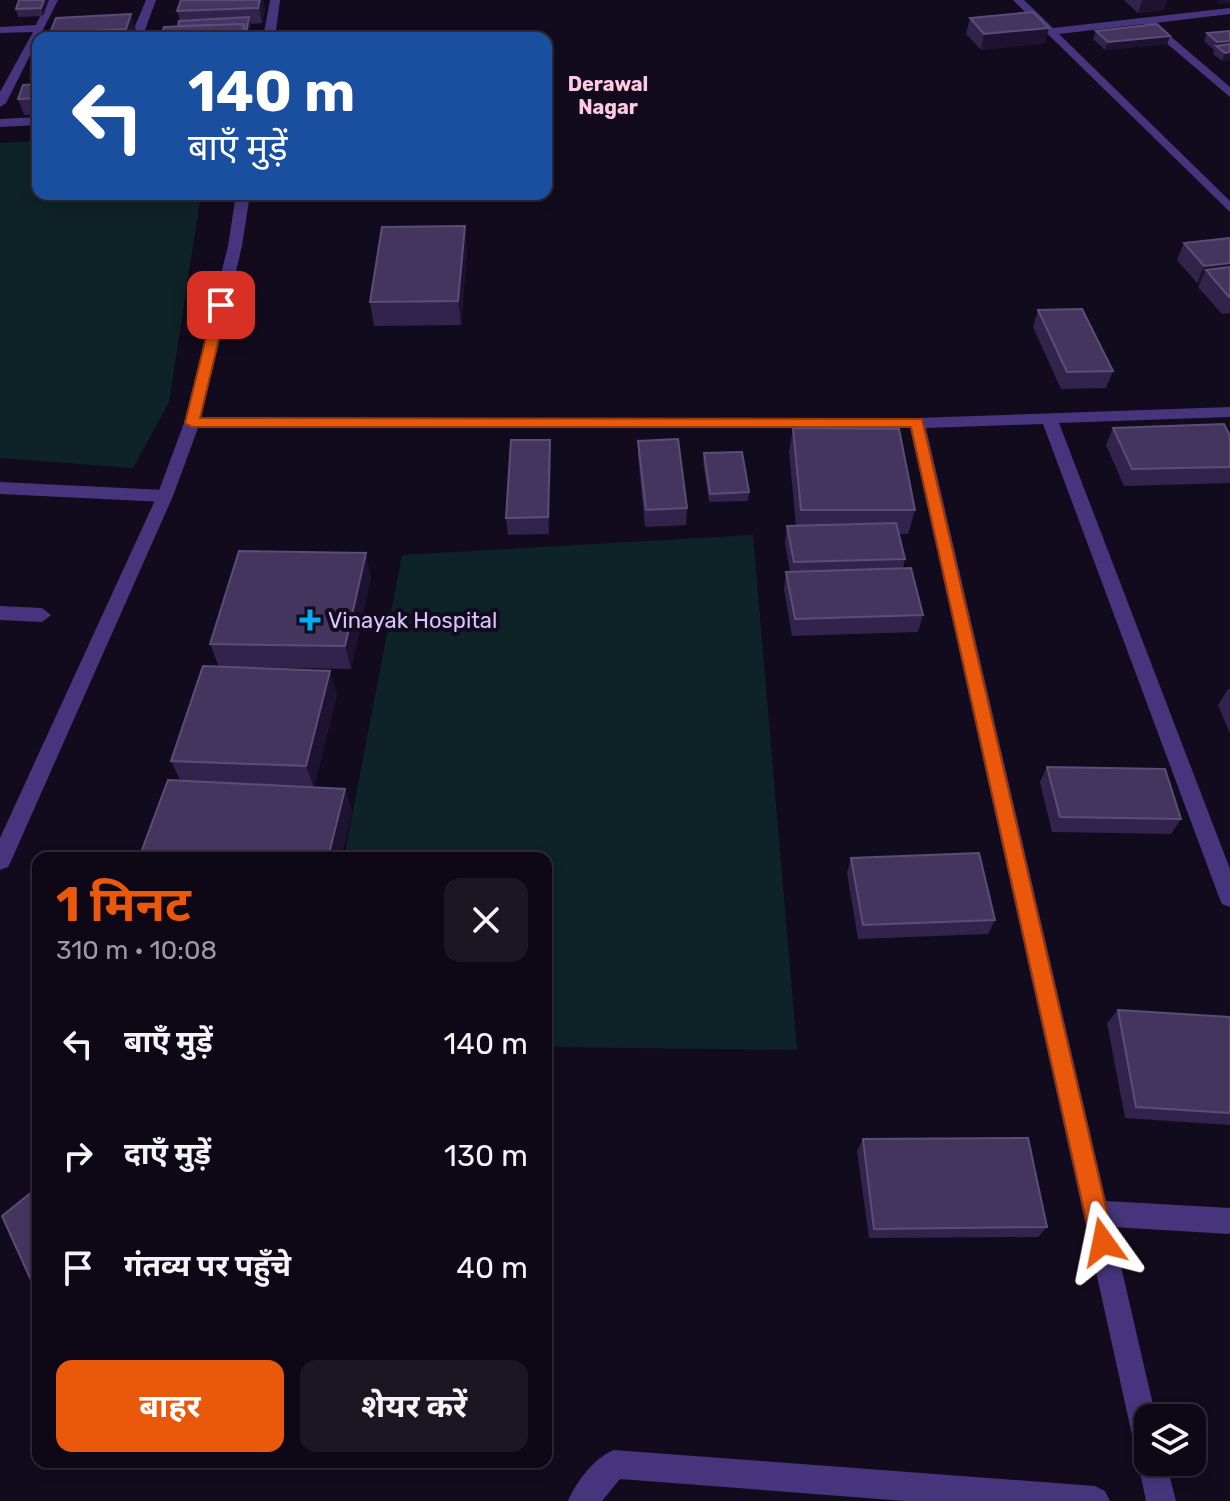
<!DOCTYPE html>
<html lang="hi">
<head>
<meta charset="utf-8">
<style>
  body { margin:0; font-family:Rubik,"Noto Sans Devanagari",sans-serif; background:#1c1623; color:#f1f3f6; height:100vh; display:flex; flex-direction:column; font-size:30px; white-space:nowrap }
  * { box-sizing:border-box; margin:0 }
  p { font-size:26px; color:#9b9aa1 }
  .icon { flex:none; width:44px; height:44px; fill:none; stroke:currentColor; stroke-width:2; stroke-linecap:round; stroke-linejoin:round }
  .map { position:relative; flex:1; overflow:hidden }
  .sheet { position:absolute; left:32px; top:852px; width:520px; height:616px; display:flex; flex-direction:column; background:#0e0816; border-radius:16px; box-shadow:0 4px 12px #0003,0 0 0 2px #2e2935 }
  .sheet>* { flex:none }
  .top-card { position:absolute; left:32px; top:32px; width:520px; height:168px; border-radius:16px; box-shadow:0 4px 12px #0003,0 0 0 2px #2e2935; background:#1a4fa0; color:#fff; overflow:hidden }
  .tools { position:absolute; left:1134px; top:1404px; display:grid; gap:16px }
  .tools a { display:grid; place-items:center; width:72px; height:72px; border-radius:16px; background:#0e0816; box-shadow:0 4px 12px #0003,0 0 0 2px #2e2935; font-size:40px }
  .pin { position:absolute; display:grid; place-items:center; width:68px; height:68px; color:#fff; margin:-34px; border-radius:16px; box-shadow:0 4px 12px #0006 }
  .me { position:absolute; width:88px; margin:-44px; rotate:348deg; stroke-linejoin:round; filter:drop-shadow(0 0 6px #0008) }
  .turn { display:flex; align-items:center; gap:28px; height:168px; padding:0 24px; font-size:36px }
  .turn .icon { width:104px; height:104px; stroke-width:2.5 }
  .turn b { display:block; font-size:56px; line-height:68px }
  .round { display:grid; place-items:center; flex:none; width:84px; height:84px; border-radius:16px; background:#1c1623 }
  .headline { display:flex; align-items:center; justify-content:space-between; height:136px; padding:0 24px }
  h1 { font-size:48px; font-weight:700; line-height:60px; color:#ea580c }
  .primary-button { display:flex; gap:16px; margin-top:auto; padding:16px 24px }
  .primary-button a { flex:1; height:92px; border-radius:16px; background:#ea580c; color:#fff; font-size:32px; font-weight:700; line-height:92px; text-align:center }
  .primary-button a+a { background:#1c1623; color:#f1f3f6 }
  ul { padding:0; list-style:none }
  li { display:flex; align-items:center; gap:24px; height:112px; padding:0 24px }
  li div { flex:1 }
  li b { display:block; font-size:30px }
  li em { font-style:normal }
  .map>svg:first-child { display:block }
</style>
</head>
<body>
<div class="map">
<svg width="1230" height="1501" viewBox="0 0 1230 1501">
  <rect width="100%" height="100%" fill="#120b1d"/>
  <g fill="#0e2327">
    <path d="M38,141V194H201L169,402L133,468L0,458V143Z"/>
    <path d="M753,535L797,1050L546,1047V858H344L402,555Z"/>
  </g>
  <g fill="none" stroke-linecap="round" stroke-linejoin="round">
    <g fill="#46357d" fill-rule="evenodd">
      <path d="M48,0H58L6,103L0,107V92L33,32L0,33V27L36,25Z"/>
      <path d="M146,0H156L142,38H130Z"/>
      <path d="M38,117V125L0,127V119Z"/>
      <path d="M0,482L165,490L173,496L165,502L0,494Z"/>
      <path d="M0,606L42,608L51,615L42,622L0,620Z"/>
    </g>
    <g fill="#46357d" fill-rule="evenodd">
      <path d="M270,0H280L275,38H263Z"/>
      <path d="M1013,0H1024L1053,28L1230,8V14L1155,23L1230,87V97L1144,24L1059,34L1230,201V212Z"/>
      <path d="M236,194H250L242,246L201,418H917L1230,407V417L1059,423L1230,869V907L1222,904L1219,897L1043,424L926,428L1106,1201L1230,1208V1234L1112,1227L1156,1418H1148V1462H1166L1176,1501H1146L1138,1462L1140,1455L1134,1444L910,428H198L173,496L11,861L8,867L0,870V838L157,496L184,423L228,246Z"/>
      <path d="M614,1450L1095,1486L1105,1491L1110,1501H905L620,1479L602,1501H568C576,1482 595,1457 614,1450Z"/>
    </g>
  </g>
  <g fill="#32234c">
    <path d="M19,0H49L43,16L18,17L16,9Z"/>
    <path d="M181,0H263L265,10L262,23L250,24L249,36L246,37L247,38H160L178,26L180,21L177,11Z"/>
    <path d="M1124,0H1167L1164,10L1138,13Z"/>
    <path d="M56,18L136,30L133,38H52L50,33Z"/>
    <path d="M970,18L1045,43L981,50L966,34Z"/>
    <path d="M1096,31L1170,36L1167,44L1105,50L1093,39Z"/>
    <path d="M1230,31V60L1222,61L1213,54L1214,50L1204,41L1207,33Z"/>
    <path d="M38,64V114L24,115L18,99L33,84L31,78Z"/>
    <path d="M1230,238V313L1222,314L1198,287L1200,283H1197L1177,260L1184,243Z"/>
    <path d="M467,250L461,325L374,326L370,302Z"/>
    <path d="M1038,310L1113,371L1106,388L1061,389L1033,327Z"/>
    <path d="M793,428L915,510L908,534H899L905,559L903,568L923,615L918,632L792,636L784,589L786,572H790L785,543L787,526H796L789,452Z"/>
    <path d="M1113,428L1230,436V483L1124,486L1106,445Z"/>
    <path d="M550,440L551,457L549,534L508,535L506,518Z"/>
    <path d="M638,441L687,508L686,525L645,527L638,458Z"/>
    <path d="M704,453L749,492L748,501L709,502L703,462Z"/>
    <path d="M371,577L351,669L234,667L337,694L314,787L345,789L352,811L341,858H139L180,780L171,761L219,667L210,644Z"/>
    <path d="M1228,689H1230V734L1218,705Z"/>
    <path d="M1047,767L1181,819L1171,834L1052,832L1040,782Z"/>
    <path d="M851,858L995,920L988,934L858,939L847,873Z"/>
    <path d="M1118,1010L1230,1017V1125L1125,1118L1107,1023Z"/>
    <path d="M863,1139L1047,1227L1038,1237L869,1238L857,1151Z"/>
  </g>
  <g fill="#1e1231">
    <path d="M44,0H49L43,16L41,8Z"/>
    <path d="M258,0H263L265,10L262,23Z"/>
    <path d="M1142,0H1167L1164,10L1138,13Z"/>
    <path d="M1219,0H1230V3L1218,4Z"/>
    <path d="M131,14L136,30L133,38H129L126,29Z"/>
    <path d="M249,17L251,25L249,36L247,29Z"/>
    <path d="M244,24L247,38H240Z"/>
    <path d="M1049,28L1045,43L981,50L984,34Z"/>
    <path d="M1170,36L1167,44L1105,50L1108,42Z"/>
    <path d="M1230,41V49L1216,46L1214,50L1217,42Z"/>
    <path d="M1230,52V60L1222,61L1225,53Z"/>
    <path d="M465,226L467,250L461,325L458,301Z"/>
    <path d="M1230,263V279L1206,270L1200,283H1197L1204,266Z"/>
    <path d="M550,440L551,457L549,534L548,517Z"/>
    <path d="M366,553L371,577L351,669L345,646Z"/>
    <path d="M330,671L337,694L314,788L306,766Z"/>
    <path d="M345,789L352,811L341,858H328Z"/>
    <path d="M38,1272V1283L30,1278Z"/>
  </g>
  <g fill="#44355f" stroke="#5b4c78" stroke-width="2">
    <path d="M19,0H44L41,8L16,9Z"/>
    <path d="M181,0H260L258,8L177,11Z"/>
    <path d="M1033,12L1049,28L984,34L970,18Z"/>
    <path d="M131,14L126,29L50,33L56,18Z"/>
    <path d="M249,17L247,29H245L244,24L178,26L179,21Z"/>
    <path d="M244,24L240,38H160L164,27Z"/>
    <path d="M1157,24L1170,36L1108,42L1096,31Z"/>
    <path d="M1230,31V41L1217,42L1207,33Z"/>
    <path d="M1230,44V52L1225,53L1216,46Z"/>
    <path d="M38,64V78H31Z"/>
    <path d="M38,84V98L18,99L23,85Z"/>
    <path d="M465,226L458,301L370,302L382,227Z"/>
    <path d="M1230,238V263L1204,266L1184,243Z"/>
    <path d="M1230,267V297H1229L1206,270Z"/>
    <path d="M1082,309L1113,371L1067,372L1038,310Z"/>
    <path d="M1224,424L1230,436V467L1132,469L1113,428Z"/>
    <path d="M793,428L899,429L915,510H801Z"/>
    <path d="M678,439L687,508L646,510L638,441Z"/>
    <path d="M511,440H550L548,517L506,518Z"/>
    <path d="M742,452L749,492L710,494L704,453Z"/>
    <path d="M896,523L905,559L794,562L787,526Z"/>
    <path d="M239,551L366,553L345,646L210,644Z"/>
    <path d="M911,568L923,615L795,619L786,572Z"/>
    <path d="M203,666L330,671L306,766L171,761Z"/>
    <path d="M1047,767L1165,769L1181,819L1060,817Z"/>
    <path d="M168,780L345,789L328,858H139Z"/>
    <path d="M979,853L995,920L863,925L851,858Z"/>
    <path d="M1118,1010L1230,1017V1113L1136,1107Z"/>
    <path d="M1028,1138L1047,1227L874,1229L863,1139Z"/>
    <path d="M38,1187V1272L30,1278L2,1216Z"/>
  </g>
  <path fill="#ea580c" stroke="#983908" stroke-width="2" d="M221,301L227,305L200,418L922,419L1114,1242L1111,1250L1103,1253L1094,1250L1091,1242L911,427H192L185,423L214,305Z"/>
  <path fill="#00acf2" stroke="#120b1d" stroke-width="3" d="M306 608h8v8h8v8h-8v8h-8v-8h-8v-8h8z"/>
  <g text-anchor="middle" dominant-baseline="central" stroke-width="8" stroke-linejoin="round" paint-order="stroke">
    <g font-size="20" font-weight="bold" fill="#ffc9e1" stroke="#120b1d">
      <text x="608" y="84">Derawal<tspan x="608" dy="23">Nagar</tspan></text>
    </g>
    <g font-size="22" fill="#d8c7ff" stroke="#120b1d" text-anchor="start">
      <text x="328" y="620">Vinayak Hospital</text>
    </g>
  </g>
</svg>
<div class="tools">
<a><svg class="icon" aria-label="layers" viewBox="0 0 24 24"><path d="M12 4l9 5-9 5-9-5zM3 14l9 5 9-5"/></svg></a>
</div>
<div class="pin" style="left:221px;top:305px;background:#d93025"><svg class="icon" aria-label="arrive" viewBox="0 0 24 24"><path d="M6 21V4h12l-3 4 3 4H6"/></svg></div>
<svg class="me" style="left:1103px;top:1242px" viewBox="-20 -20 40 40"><path d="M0-17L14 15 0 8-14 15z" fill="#ea580c" stroke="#fff" stroke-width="4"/></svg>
<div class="top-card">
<div class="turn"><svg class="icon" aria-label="left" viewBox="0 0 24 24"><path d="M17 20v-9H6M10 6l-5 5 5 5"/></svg><div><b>140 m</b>बाएँ मुड़ें</div></div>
</div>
<section class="sheet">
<div class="headline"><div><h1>1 मिनट</h1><p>310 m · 10:08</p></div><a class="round"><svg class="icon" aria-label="close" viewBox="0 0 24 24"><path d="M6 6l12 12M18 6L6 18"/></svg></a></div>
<ul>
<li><svg class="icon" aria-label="left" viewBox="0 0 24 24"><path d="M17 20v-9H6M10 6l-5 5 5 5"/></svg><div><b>बाएँ मुड़ें</b></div><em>140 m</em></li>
<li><svg class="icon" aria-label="right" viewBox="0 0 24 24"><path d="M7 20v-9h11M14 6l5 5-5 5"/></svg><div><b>दाएँ मुड़ें</b></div><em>130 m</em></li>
<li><svg class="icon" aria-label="arrive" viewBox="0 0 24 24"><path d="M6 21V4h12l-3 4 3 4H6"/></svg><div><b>गंतव्य पर पहुँचे</b></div><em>40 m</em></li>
</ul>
<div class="primary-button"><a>बाहर</a><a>शेयर करें</a></div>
</section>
</div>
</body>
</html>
